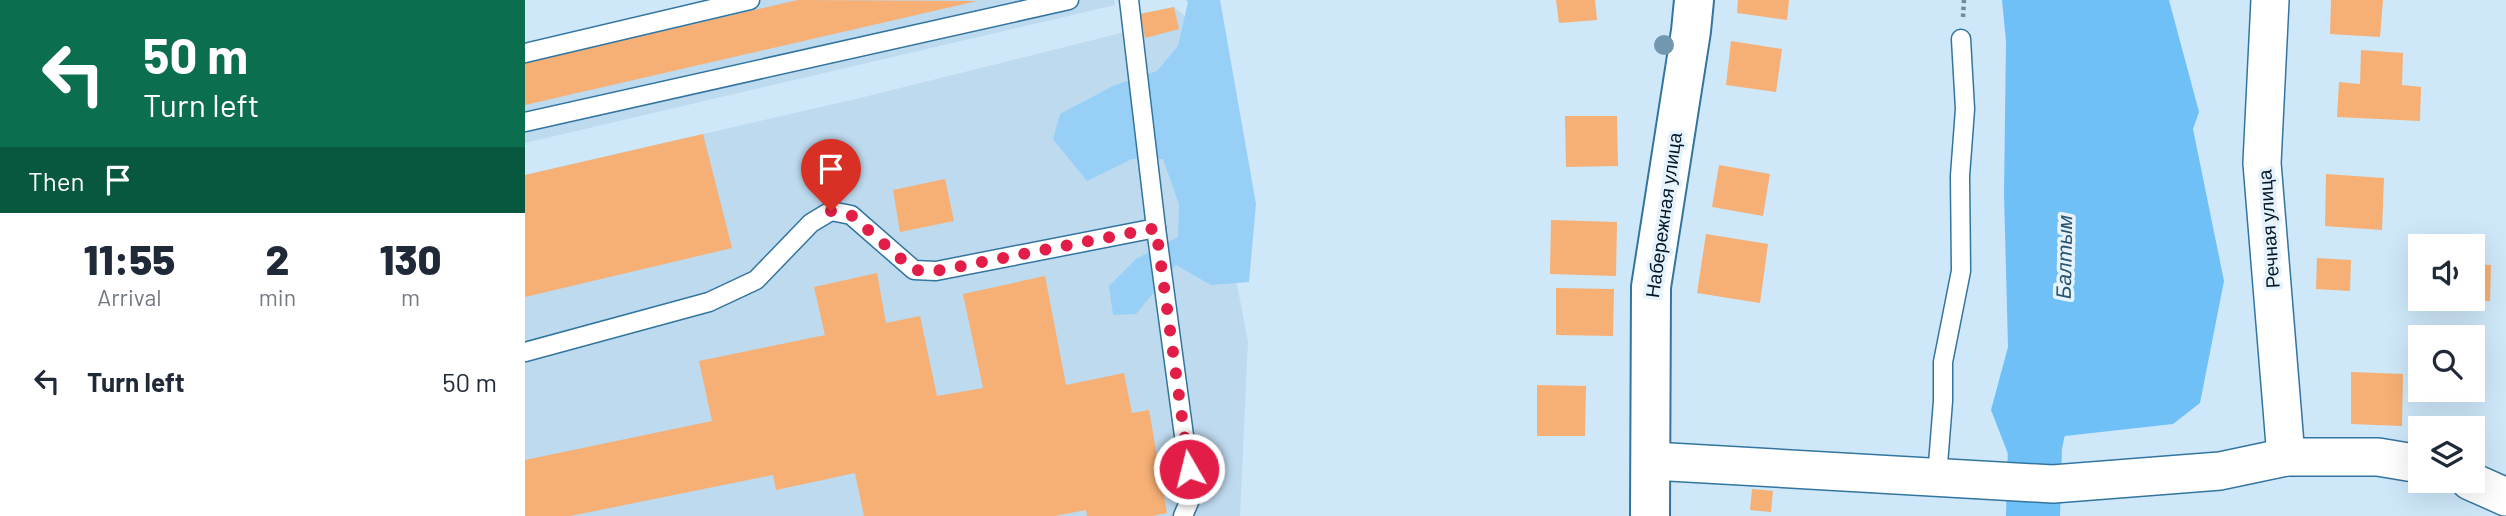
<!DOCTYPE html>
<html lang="en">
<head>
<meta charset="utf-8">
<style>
  body { margin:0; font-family:Barlow,sans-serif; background:#f6f6f7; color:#1f2937; height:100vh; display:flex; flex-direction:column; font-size:26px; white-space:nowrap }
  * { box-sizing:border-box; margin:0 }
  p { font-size:23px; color:#747a83 }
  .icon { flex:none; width:38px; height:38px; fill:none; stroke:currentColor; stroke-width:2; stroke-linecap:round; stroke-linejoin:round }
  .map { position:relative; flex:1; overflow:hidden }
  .details { display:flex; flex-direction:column; background:#fff; width:525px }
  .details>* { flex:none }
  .banner { background:#0b6e4f; color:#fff; overflow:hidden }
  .buttons { position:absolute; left:1883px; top:234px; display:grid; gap:14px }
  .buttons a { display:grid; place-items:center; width:77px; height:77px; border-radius:0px; background:#fff; box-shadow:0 7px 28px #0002; font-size:35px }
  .pin { position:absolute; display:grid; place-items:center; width:60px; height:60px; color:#fff; margin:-72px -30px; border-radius:50% 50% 50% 0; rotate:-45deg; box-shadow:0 0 7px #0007 }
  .pin .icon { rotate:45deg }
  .me { position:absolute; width:77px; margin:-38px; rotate:352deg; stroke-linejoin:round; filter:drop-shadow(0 0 5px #0008) }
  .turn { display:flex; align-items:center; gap:24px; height:147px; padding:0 28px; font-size:32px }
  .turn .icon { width:91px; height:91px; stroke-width:2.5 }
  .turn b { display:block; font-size:49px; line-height:60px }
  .then { display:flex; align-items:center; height:66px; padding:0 28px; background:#0003; gap:14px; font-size:26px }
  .eta { display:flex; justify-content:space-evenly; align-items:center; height:119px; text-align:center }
  .eta b { font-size:42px; font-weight:800; line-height:49px }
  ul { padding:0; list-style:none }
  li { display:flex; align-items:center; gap:21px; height:98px; padding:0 28px }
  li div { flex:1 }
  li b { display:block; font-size:26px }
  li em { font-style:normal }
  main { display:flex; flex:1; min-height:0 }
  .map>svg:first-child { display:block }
</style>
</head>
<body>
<main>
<section class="details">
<div class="banner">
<div class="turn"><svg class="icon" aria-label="left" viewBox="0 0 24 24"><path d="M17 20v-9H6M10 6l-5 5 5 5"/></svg><div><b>50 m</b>Turn left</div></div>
<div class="then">Then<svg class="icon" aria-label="arrive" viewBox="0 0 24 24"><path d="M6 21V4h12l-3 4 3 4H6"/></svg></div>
</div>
<div class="eta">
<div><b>11:55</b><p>Arrival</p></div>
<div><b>2</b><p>min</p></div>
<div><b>130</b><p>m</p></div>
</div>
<ul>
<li><svg class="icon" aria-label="left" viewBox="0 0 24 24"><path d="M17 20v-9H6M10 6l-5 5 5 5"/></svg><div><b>Turn left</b></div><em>50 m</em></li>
</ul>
</section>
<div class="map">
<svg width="1981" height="516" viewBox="0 0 1981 516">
  <rect width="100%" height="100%" fill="#cee8fa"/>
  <g fill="#bedaef">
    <path d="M189,0H589L590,5L0,143V43Z"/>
    <path d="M649,7L661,17L723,342L715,516H0V175L339,97L608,30L618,27L615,14Z"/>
  </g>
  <path fill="#97cff6" d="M661,0H695L731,204L724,282L686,285L651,265L611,314L588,315L584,286L611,259L653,237L654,204L638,159H607L562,181L528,139L535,114L588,86L632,71L653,46L663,2Z"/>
  <path fill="#6fc0f7" d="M1477,0H1644L1674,112L1668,129L1699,281L1675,403L1648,424L1540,436L1516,461L1487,464L1466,410L1483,347L1479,194L1481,41Z"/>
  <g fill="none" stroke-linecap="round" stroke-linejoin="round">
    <path stroke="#6fc0f7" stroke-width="54" d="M1508,516L1510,446L1522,387"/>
  </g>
  <g fill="#f6af74">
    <path d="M273,0L452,1L0,105V63Z"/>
    <path d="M1031,0H1070L1072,20L1034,23Z"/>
    <path d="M1213,0H1264L1262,20L1212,13Z"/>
    <path d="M1806,0H1858L1855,37L1805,34Z"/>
    <path d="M649,7L654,29L620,38L615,14Z"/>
    <path d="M1206,41L1257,49L1251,92L1201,85Z"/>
    <path d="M1836,50L1878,53L1877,85L1896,87L1895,121L1812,117L1814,82L1835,84Z"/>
    <path d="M1040,116H1092L1093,166L1041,167Z"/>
    <path d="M178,134L207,248L0,297V175Z"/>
    <path d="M1194,165L1245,174L1238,216L1187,207Z"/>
    <path d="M1801,174L1859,178L1857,230L1800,226Z"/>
    <path d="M420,179L429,221L375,232L368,190Z"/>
    <path d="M1026,220L1092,222L1091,276L1025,274Z"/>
    <path d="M1181,234L1243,244L1235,303L1172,293Z"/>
    <path d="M1792,258L1826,260L1825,291L1791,289Z"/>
    <path d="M1948,264L1966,265L1965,301H1948Z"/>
    <path d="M352,273L361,323L395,316L412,396L458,388L438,294L520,276L541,385L599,373L607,413L624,410L642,513L627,516H562L561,510L530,516H339L330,473L251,490L248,475L45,516H0V460L187,421L174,361L300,335L289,287Z"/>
    <path d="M1031,288L1089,289L1088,336L1031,335Z"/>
    <path d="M1826,372L1878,374L1877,426L1826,424Z"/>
    <path d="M1012,385L1061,386L1060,436H1012Z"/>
    <path d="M1227,489L1248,491L1246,512L1225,510Z"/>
  </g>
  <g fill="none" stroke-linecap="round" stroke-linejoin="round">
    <defs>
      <g id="service">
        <path d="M604,0L631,228L667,495L658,516"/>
        <path d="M0,53L225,0"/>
        <path d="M0,122L544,0"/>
        <path d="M0,352L184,302L231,280L286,223L306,211L326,215L389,270L411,271L631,228"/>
        <path d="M1412,477L1418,401V362L1436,271L1435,176L1440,109L1436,39"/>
      </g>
      <g id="minor">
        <path d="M1745,0L1737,163L1761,457"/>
        <path d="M1127,461L1528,484L1695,471L1761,457H1853L1895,464"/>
        <path d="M1945,481L1981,497"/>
      </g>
      <path id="tertiary" d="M1125,516L1126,287L1166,31L1169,0"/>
    </defs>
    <use href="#service" stroke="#33759f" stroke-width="21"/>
    <use href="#minor" stroke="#33759f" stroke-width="40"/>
    <use href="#tertiary" stroke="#33759f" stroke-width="42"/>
    <path stroke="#728b9c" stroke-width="4.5" stroke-dasharray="3.5 3.5" stroke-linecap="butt" d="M1438,17L1439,0"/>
    <use href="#service" stroke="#fff" stroke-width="18"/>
    <use href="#minor" stroke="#fff" stroke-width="37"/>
    <use href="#tertiary" stroke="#fff" stroke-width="38"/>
  </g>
  <circle fill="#7397af" cx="1139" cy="45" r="10"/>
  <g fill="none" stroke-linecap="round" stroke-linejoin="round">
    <path stroke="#e11d48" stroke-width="12" stroke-dasharray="0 21.6" d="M306,211L326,215L389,270L411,271L631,228L664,469"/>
  </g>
  <g text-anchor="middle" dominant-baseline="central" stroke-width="7" stroke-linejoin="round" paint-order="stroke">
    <g font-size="19" fill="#001727" stroke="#e6f3fc">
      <text transform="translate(1138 215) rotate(-82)">Набережная улица</text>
      <text transform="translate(1743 229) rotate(-94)">Речная улица</text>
    </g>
    <g font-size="21" font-style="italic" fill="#285470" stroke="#e6f3fc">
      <text transform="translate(1538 257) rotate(-89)">Балтым</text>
    </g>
  </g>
</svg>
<div class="buttons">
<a><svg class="icon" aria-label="sound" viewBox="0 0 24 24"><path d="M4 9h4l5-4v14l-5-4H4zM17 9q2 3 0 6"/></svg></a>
<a><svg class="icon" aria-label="search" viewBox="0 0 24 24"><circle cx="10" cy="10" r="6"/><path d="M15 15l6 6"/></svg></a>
<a><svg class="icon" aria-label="layers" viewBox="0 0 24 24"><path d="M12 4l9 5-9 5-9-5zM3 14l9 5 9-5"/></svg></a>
</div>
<div class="pin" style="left:306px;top:211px;background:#d93025"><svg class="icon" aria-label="arrive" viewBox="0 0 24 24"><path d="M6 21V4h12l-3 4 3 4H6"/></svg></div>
<svg class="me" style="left:664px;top:469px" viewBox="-20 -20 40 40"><circle r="17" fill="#e11d48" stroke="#fff" stroke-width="3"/><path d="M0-11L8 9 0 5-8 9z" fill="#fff"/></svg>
</div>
</main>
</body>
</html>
